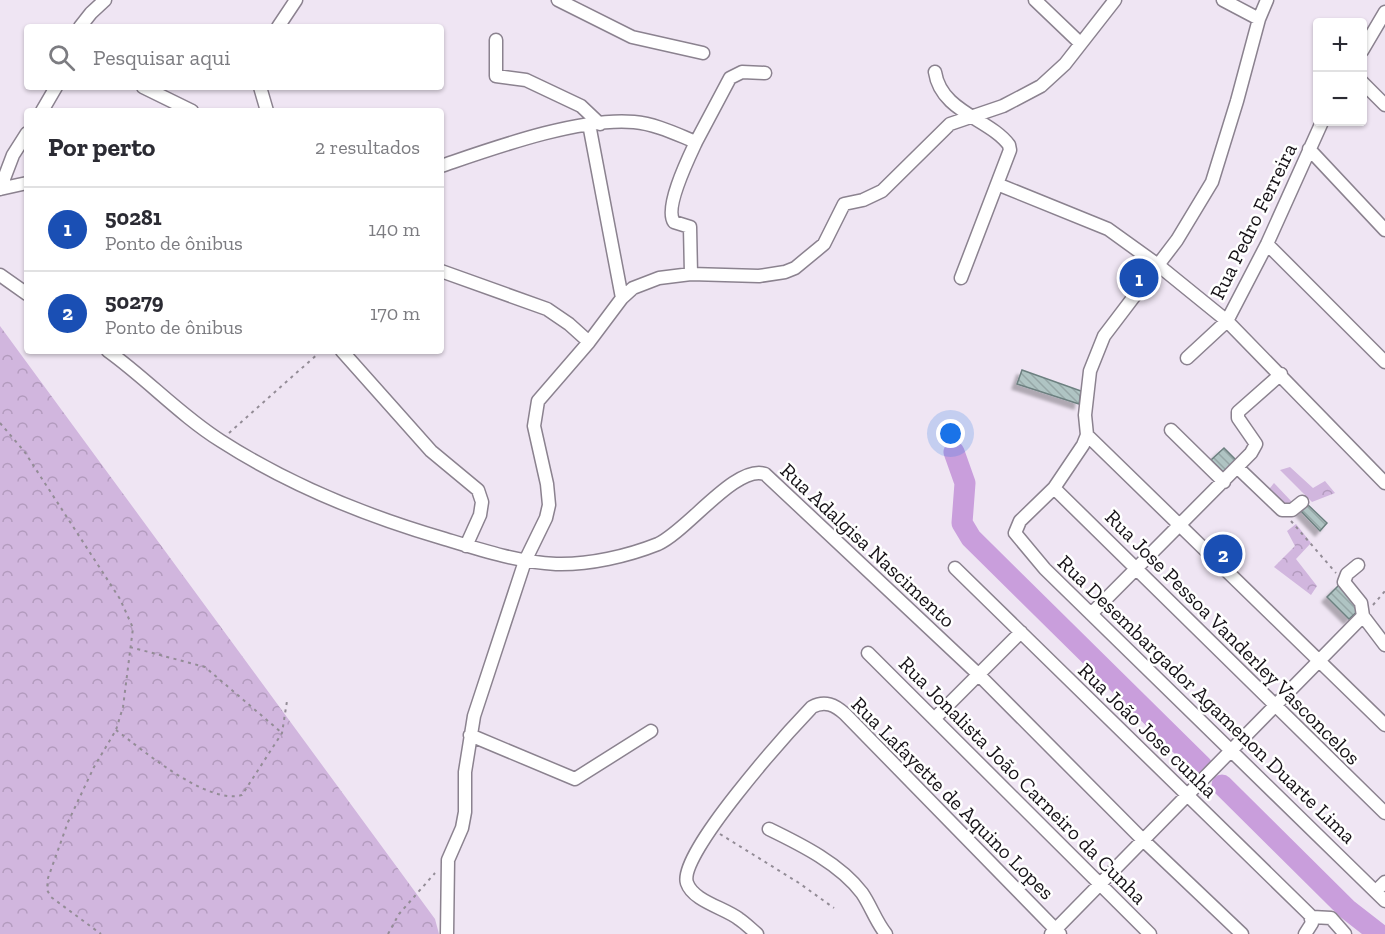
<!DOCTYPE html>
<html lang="pt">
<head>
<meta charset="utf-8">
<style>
  :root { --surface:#fff; --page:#f2f2f3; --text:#2b2b33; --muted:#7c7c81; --line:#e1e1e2; --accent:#d93025 }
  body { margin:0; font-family:"Zilla Slab",serif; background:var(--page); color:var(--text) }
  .controls { position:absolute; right:18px; top:18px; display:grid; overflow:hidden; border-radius:6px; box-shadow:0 2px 4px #0004 }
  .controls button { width:54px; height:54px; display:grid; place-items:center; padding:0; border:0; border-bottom:2px solid var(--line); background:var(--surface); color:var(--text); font:30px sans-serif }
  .you { position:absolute; left:951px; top:434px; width:21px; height:21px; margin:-15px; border:4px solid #fff; border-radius:50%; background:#1a73e8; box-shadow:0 0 0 9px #1a73e833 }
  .badge { display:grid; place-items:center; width:39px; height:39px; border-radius:50%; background:var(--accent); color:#fff; font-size:20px; font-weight:700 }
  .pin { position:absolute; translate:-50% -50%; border:3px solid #fff; box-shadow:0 2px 6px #0006 }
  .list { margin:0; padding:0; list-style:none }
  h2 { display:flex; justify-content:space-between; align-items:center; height:78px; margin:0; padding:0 24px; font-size:26px }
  h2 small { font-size:20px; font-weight:400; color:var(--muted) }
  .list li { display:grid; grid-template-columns:39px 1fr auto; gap:18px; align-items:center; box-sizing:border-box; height:84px; padding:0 24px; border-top:2px solid var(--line) }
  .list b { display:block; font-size:22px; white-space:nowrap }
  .list p { margin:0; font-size:20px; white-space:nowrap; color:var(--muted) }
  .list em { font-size:20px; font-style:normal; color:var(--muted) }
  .icon { flex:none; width:33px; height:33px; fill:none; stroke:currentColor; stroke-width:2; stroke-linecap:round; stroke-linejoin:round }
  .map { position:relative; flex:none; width:1385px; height:934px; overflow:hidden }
  .search { position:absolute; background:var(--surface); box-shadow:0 2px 4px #0004; left:24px; top:24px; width:420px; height:66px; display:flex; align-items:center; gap:15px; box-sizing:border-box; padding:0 21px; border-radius:6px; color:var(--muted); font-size:22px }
  .panel { position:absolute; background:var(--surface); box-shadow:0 2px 4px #0004; left:24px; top:108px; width:420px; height:246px; border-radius:6px }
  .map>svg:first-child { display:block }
  .forest { fill:url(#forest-crowns) }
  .park { fill:#d1b6de }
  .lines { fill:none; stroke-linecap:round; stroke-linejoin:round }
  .river { stroke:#c99edc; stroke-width:21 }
  .building { fill:url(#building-back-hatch); stroke:#6d8080; stroke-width:1.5; filter:url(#shadow) }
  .minor-casing { stroke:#8b828f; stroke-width:15 }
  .path { stroke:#938c96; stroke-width:2; stroke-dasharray:3 4.5; stroke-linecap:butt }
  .minor { stroke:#fff; stroke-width:12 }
  .labels { text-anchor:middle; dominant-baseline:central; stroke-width:5; stroke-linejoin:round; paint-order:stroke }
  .street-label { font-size:21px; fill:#161217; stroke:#fff }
</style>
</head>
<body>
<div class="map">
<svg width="1385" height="934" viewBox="0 0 1385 934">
  <defs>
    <pattern id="forest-crowns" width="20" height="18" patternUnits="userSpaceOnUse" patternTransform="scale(1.5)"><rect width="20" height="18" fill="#d1b6de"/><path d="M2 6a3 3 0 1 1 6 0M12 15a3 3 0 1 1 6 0" fill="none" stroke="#b39bbe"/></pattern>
    <pattern id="building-back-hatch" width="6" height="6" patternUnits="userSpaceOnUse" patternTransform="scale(1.5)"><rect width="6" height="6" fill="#afc4c3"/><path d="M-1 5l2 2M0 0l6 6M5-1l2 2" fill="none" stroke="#96a7a7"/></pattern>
    <filter id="shadow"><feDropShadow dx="-5" dy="5" stdDeviation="1.5" flood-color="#0004"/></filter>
  </defs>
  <rect width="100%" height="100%" fill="#efe5f3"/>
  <path class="forest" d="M0,326L435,919L439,934H0Z
    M1290,467L1313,488L1325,481L1335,493L1312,502L1280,470Z
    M1296,524L1311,543L1296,559L1317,586L1311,595L1274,567L1295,546L1287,531Z"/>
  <path class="park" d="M1274,483L1293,503L1282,509L1266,493Z"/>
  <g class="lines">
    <path class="river" d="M954,452L965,483L962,523L971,538L1202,766
      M1222,785L1347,909L1379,934"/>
  </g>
  <path class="building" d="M1022,370L1081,391L1079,404L1017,384Z
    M1224,448L1238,462L1225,474L1211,460Z
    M1306,503L1327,523L1320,531L1300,510Z
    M1339,585L1361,608L1349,619L1327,597Z"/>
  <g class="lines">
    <defs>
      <path id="minor" d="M558,0L632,37L703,53
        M1035,0L1080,43
        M1223,0L1259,19
        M1267,0L1259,19L1237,101L1212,182L1177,240L1104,336L1090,371L1085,415L1087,435L1083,445L1054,488L1020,521L1015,533L1045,569L1385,901
        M80,27L91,13L105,0
        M278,27L296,0
        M496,40V76L526,80L581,106L600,124
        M1362,51L1385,12
        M935,72C941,112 990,119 1009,145L1010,150L961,278
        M1362,82L1385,105
        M143,87L192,111
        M260,87L267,111
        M42,111L56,87
        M589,124L622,298
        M1309,149L1385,230
        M441,166C494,148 579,117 634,122C656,124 676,134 696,142L730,78L742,72L765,73
        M997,184L1108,229L1158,265L1227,321L1385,483
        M0,189L13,155L27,133
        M0,189L27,183
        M1267,244L1385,362
        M441,271L547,309L569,324L589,342
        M691,274L690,227L674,222C664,208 689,157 696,142
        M0,275L27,294
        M108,351C147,379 181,416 221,441C291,486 366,516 445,539C481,550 518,562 556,564C589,565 628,556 658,544C687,531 736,464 765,474L978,674L1143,840L1242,934
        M342,351L431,451L478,490L482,502L480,515L466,546
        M1187,358L1227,321L1267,244L1322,122
        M1171,430L1224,482
        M1087,435L1385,725
        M1238,468L1282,510H1292L1302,502
        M1054,488L1385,813
        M1358,565L1347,574L1344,582L1361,603L1363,616L1385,645
        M955,568L1310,915L1312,923L1305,934
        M1091,614L1251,453L1256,444L1238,418V412L1281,374
        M868,653L1150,934
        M936,717L1021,632
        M470,735L575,779L651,731
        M769,829C802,845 840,864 862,893C871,906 876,922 886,934
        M1376,891L1385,882
        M1312,917L1331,918L1345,934
        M447,934L448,860L462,828L465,812V772L474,716L525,561L546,518L549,505L547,484L534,426L538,401L589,342L622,298L633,288L659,278L691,274L759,276L785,272L795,268L824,244L844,204L863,200L882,191L950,124L1003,106L1041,86L1065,64L1115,0
        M757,934C751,929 745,923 739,919C725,908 693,901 687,883C677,855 789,731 812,707C825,700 835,705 845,714L1060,934
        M1051,934L1363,616"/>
    </defs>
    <use href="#minor" class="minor-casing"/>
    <path class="path" d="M0,423L24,451L120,599L133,628L123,707L116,730L94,767L68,822L48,878L47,890L51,897L101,934
      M229,433L321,351
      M1291,521L1336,573
      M1373,605L1385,591
      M130,647L205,667L282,733
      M116,730C144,751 207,805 242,795L282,733L287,701
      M720,834L799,883L834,908
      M388,934L399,914L435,873"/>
    <use href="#minor" class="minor"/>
  </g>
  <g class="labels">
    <g class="street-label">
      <text transform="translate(1253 221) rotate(-64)">Rua Pedro Ferreira</text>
      <text transform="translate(868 545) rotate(43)">Rua Adalgisa Nascimento</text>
      <text transform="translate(1233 637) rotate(45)">Rua Jose Pessoa Vanderley Vasconcelos</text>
      <text transform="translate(1207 699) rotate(44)">Rua Desembargador Agamenon Duarte Lima</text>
      <text transform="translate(1148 730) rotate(44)">Rua João Jose cunha</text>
      <text transform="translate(1023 780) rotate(45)">Rua Jonalista João Carneiro da Cunha</text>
      <text transform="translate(953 798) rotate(45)">Rua Lafayette de Aquino Lopes</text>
    </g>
  </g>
</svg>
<div class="controls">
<button>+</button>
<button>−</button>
</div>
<div class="you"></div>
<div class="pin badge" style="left:1139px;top:278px;background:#1a4fb4">1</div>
<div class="pin badge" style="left:1223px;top:554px;background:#1a4fb4">2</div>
<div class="search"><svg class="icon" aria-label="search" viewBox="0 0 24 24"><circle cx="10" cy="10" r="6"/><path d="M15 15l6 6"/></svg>Pesquisar aqui</div>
<section class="panel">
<h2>Por perto<small>2 resultados</small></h2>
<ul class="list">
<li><span class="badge" style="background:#1a4fb4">1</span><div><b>50281</b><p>Ponto de ônibus</p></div><em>140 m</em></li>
<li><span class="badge" style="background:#1a4fb4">2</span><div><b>50279</b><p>Ponto de ônibus</p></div><em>170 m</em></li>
</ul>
</section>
</div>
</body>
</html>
